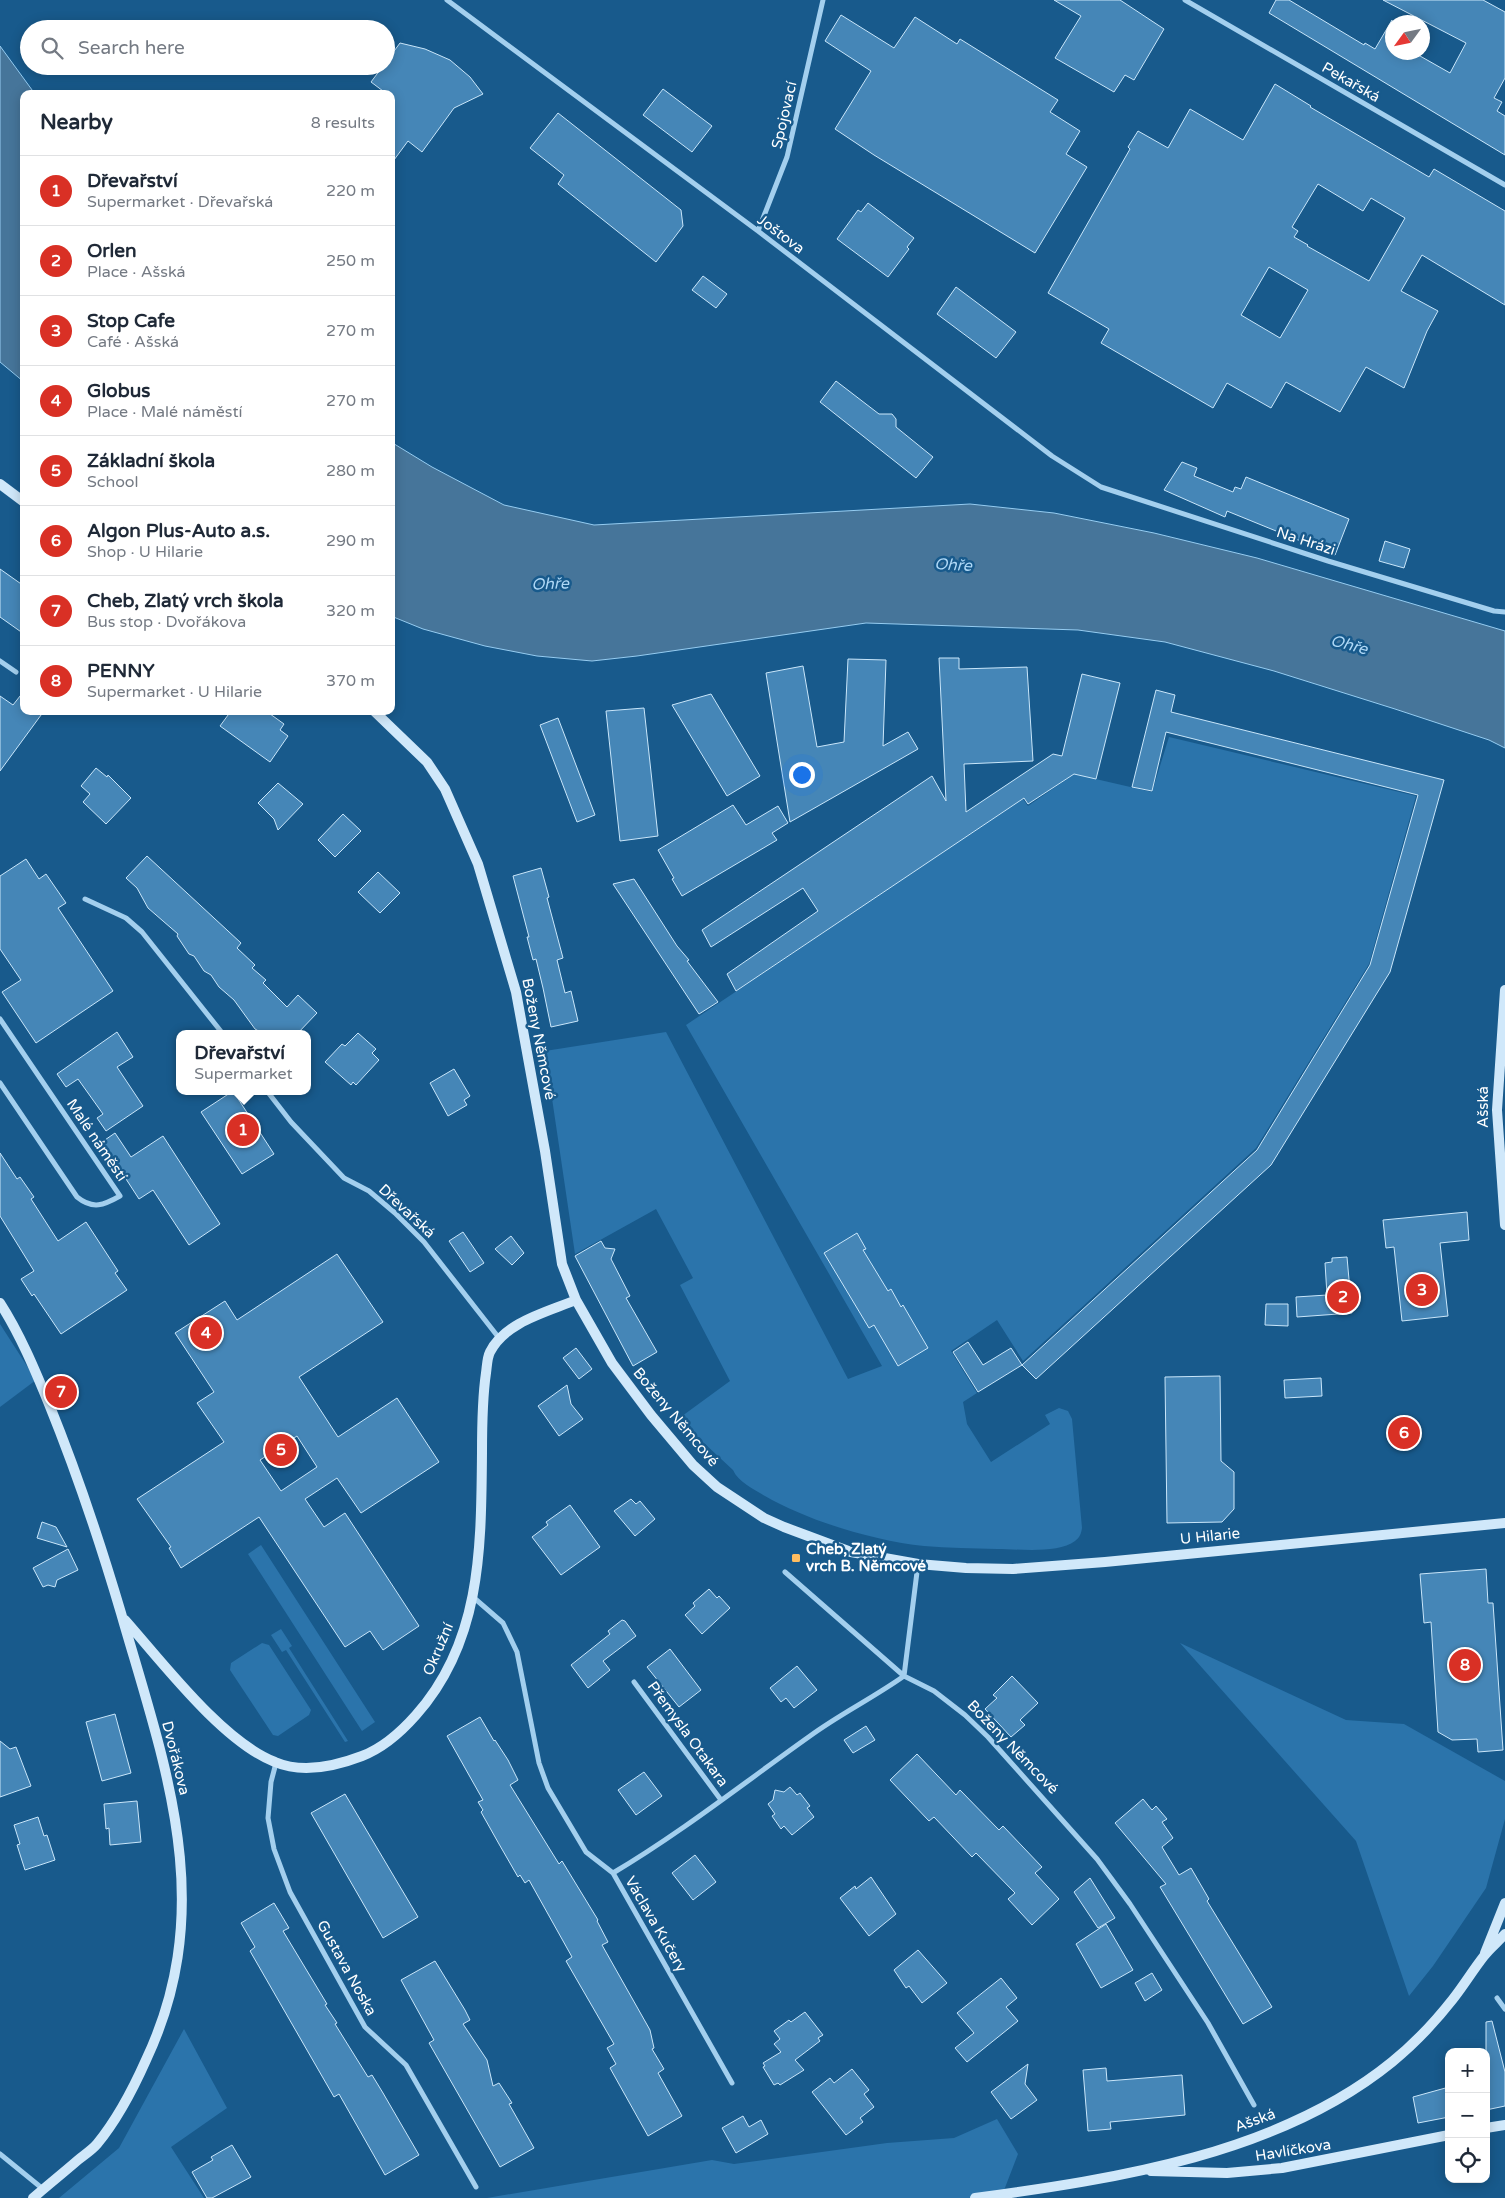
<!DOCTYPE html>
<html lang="en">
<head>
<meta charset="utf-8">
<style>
  :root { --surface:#fff; --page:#f6f6f7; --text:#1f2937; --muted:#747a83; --line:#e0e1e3; --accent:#d93025 }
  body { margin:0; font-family:"Varela Round",sans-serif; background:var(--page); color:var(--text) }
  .controls { position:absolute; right:15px; bottom:15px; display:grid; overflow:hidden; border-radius:10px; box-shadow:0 2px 12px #0003 }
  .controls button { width:45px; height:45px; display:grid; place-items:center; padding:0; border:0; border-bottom:1px solid var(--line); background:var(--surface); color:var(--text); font:25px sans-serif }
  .compass { position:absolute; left:1385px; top:15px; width:45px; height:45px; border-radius:50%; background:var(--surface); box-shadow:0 2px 12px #0003; rotate:237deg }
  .you { position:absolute; left:801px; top:774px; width:18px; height:18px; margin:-12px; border:4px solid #fff; border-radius:50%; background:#1a73e8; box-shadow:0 0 0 8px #1a73e833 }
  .badge { display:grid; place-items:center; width:32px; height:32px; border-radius:50%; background:var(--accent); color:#fff; font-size:16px; font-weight:700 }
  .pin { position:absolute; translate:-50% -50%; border:2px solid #fff; box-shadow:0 1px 5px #0006 }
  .popup { position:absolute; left:176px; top:1030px; width:135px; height:65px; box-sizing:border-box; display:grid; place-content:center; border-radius:10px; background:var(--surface); filter:drop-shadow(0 1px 4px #0005); font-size:16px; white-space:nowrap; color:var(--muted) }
  .popup b { font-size:19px; color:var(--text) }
  .popup::after { content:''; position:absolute; left:50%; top:100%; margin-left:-10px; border:10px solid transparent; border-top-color:var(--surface) }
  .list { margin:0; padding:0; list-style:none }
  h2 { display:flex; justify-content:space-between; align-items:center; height:65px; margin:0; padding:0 20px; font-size:21px }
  h2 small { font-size:16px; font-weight:400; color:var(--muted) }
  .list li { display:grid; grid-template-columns:32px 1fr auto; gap:15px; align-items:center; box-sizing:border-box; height:70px; padding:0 20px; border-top:1px solid var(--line) }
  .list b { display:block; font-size:19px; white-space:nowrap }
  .list p { margin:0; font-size:16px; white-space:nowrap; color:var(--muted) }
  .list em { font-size:16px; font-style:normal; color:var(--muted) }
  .icon { flex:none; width:28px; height:28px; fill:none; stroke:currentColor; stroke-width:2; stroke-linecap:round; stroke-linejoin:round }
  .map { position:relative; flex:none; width:1505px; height:2198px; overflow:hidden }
  .search { position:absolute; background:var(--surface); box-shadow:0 2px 12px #0003; left:20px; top:20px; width:375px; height:55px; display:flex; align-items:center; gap:12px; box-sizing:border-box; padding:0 18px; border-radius:28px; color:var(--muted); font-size:19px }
  .panel { position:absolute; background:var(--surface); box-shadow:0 2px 12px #0003; left:20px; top:90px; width:375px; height:625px; border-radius:10px }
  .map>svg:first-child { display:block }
  .green { fill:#2b74ab }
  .water { fill:#46759a; stroke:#95ccf1 }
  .building { fill:#4586b7; stroke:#c9e6fa; fill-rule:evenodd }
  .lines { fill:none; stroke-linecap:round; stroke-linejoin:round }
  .street { stroke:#a3cfee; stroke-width:5 }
  .secondary { stroke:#d0e8fa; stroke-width:10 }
  .poi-dot { fill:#ffbd60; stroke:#185a8c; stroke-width:2 }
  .labels { text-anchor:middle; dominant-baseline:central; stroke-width:5; stroke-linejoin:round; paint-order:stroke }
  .street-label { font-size:15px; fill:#fff; stroke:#185a8c }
  .poi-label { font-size:15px; font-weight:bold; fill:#fff; stroke:#185a8c; text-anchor:start }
  .water-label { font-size:16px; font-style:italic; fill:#afd8f6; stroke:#185a8c }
</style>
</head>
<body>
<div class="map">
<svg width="1505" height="2198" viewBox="0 0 1505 2198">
  <rect width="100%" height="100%" fill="#185a8c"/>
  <path class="green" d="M1169,737L1416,796L1369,964L1256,1148L1023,1361L997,1320L951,1351L977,1393L963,1402L967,1424L991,1462L1050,1424L1045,1415L1059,1408L1068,1411L1072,1419L1082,1528C1081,1534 1080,1537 1075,1541C1058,1554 1018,1549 997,1549C973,1548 948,1548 924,1546C875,1541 808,1521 765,1496C755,1490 738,1482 733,1470L678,1419L730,1381L680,1285L693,1278L656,1209L575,1254L545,1051L666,1032L848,1379L882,1366L686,1025L1023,799L1028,806L1074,774L1152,792Z
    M0,1324L36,1380L0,1407Z
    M261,1545L375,1722L362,1731L248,1554Z
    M281,1629L292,1646L289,1648L348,1741L345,1742L286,1650L282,1652L271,1635Z
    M262,1643L269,1645L311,1710L309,1715L278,1736L273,1735L230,1670L231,1663Z
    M1180,1643L1346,1720L1404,1724L1505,1781V1819L1486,1888L1433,1966L1409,1996L1356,1841Z
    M184,2029L227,2108L171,2147L204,2198H59L119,2148Z
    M997,2119L1018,2154L1001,2198H487L712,2160L734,2164L887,2143L954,2138Z"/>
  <path class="water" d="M0,46L35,94H24V382L0,362Z
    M391,442L432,467L504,505L594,525L970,504L1054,513L1154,533L1257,558L1505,631V748L1489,740L1395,709L1274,671L1165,642L1078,630L866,623L637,656L592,661L537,656L485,646L423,629L391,616Z"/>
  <path class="building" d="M1054,0H1120L1164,29L1134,80L1125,75L1114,92L1055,58L1081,16Z
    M1276,0H1289L1364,45L1365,43L1375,49L1392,20V52H1413L1450,73L1466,43L1383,0H1483L1505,12V78L1494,98L1502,102L1497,111L1505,116V155L1269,13Z
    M841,15L894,48L915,17L957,44L960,39L1058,100L1050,112L1080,131L1066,154L1087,167L1035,253L874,155L835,129L871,71L825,41Z
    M400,43L425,49L450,60L470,77L483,94L454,108L422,152L408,141L391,164V94H387L371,82L383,66H386V62Z
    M1275,84L1311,106L1310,107L1429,177L1434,169L1505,211V305L1422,255L1401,291L1438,311L1427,331L1404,388L1366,367L1340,412L1286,382L1271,408L1227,383L1213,408L1101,343L1109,329L1048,293L1130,149L1128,147L1138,131L1168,148L1190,109L1243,140ZM1318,184L1363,211L1371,198L1405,218L1369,281L1307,246L1308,245L1294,237L1298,231L1292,227ZM1269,267L1308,290L1280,338L1241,315Z
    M663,89L712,126L692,152L643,115Z
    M558,113L681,210L683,226L656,262L558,184L564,175L530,148Z
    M868,203L914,238L907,247L909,249L888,277L837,239L858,210L861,212Z
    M703,276L727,294L716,308L692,290Z
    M956,287L1016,332L996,358L937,314Z
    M836,381L879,414H892L896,419V427L933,457L916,478L820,402Z
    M1182,462L1197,468L1194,476L1233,492L1235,487L1241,489L1246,477L1349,519L1335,555L1227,511L1225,517L1164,490Z
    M1385,541L1410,549L1404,568L1379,561Z
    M0,569L24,586V634L0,617Z
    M939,658H959V669L1027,667L1033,761L964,764L966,812L1053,754L1062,756L1082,674L1120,683L1096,779L1074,774L1028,804L1024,798L736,991L727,974L818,911L803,888L711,947L702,930L932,776L946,801Z
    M848,659L886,660L883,746L908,732L918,749L790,822L766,673L803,666L817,747L844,742Z
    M1156,690L1175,695L1171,712L1444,780L1390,972L1271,1165L1036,1379L1022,1365L1257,1150L1370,965L1418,795L1166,732L1152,791L1132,787Z
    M24,691V711H44L0,771V696L13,705Z
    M711,694L760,776L727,796L672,705Z
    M644,708L658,836L620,841L606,711Z
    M231,711H266L284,724L280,730L288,736L270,762L220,726Z
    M558,718L595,815L577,822L540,725Z
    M96,768L107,777L108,775L131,798L106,824L83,802L90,794L81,786Z
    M278,783L303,804L278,830L274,819L258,803Z
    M733,805L746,825L778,806L788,823L772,833L777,840L682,896L672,879L674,878L658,850Z
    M343,814L361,831L335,857L318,840Z
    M147,856L241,943L237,948L255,965L252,968L266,980L263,983L287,1007L298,995L317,1013L297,1034H264L255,1029L234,1000L219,987L211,975L204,971L194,956L189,954L177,936L178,934L148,908L137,888L126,878Z
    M26,859L39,879L46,874L66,903L58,908L113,991L36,1043L2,992L21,980L0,949V876Z
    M541,868L549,897L547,898L563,958L557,960L565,993L571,991L578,1021L551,1027L543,988L536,959L533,960L527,937H529L513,876Z
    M378,872L400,893L380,913L358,892Z
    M634,879L677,946L689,960L687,961L718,1002L699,1014L613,884Z
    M117,1032L133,1057L117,1067L143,1106L106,1131L97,1118L103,1114L78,1079L66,1087L57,1074Z
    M358,1033L376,1049L372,1053L379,1060L356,1085L353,1082L351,1085L325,1062L342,1044L345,1046Z
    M454,1069L470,1096L464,1100L467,1105L448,1116L430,1083Z
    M233,1091L274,1154L242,1174L201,1112Z
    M115,1133L131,1157L163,1136L220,1224L189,1245L153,1190L139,1199L102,1142Z
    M0,1153L17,1179L20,1177L34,1197L31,1199L58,1241L86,1222L118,1271L115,1273L127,1290L61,1334L34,1294L32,1296L21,1279L34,1271L0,1216Z
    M1467,1212L1469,1240L1440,1243L1448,1316L1402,1321L1394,1247L1386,1248L1383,1220Z
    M463,1232L484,1263L470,1272L449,1241Z
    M857,1233L866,1249L863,1250L888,1291L891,1289L901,1307L903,1305L928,1348L898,1366L874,1325L869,1328L824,1253Z
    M511,1236L524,1253L512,1265L495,1249Z
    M601,1241L605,1248L615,1249L611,1259L630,1296L626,1298L657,1352L633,1366L575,1256Z
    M337,1254L383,1322L299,1377L338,1437L397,1398L439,1462L361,1513L337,1478L305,1499L324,1527L345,1513L419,1626L383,1650L370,1631L345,1647L259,1517L181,1568L169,1548L171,1547L137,1499L224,1442L197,1403L214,1392L175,1333L225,1301L237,1320ZM297,1436L317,1467L281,1491L260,1460Z
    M1347,1257L1352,1313L1297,1317L1296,1297L1327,1295L1325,1263L1332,1262V1258Z
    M1266,1304H1288V1326L1265,1325Z
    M968,1342L983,1365L1011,1348L1022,1365L978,1392L953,1352Z
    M576,1348L592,1369L579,1379L563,1358Z
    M1220,1376L1221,1461L1234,1472V1509L1222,1522L1167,1523L1165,1377Z
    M1321,1378L1322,1396L1285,1398L1284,1380Z
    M567,1385L571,1404L583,1419L559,1436L538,1406Z
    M631,1499L636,1504L640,1501L655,1519L635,1536L614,1511Z
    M570,1505L600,1547L561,1575L532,1537L548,1525L546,1522Z
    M42,1522L56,1527L67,1547L37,1538Z
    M68,1549L78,1570L57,1580L55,1587L48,1585L43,1587L33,1568Z
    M1486,1569L1488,1603H1493L1503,1750L1478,1752L1477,1739L1452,1740L1438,1732L1431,1622L1424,1623L1420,1574Z
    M709,1589L717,1598L719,1596L730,1608L702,1634L685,1615L695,1606L693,1603Z
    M622,1620L625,1621L636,1636L603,1661L610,1670L588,1688L571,1665L610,1634L608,1631Z
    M670,1649L701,1690L679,1707L647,1667Z
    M797,1666L817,1690L794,1708L786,1698L781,1702L770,1688Z
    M1012,1676L1038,1703L1020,1720L1025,1725L1011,1737L985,1709L997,1698L993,1695Z
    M115,1714L131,1773L102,1781L86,1722Z
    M480,1717L494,1741L495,1740L508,1760L518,1780L510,1785L559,1864L562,1861L598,1920L597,1921L608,1942L602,1945L650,2030L654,2048L652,2049L664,2069L658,2073L682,2116L648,2136L610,2068L616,2064L607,2048L614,2044L566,1961L572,1957L529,1880L525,1883L520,1875L518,1877L499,1844L481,1812L483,1810L478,1802L483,1800L447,1736Z
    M866,1726L875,1740L853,1753L844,1740Z
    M0,1741L10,1749L16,1747L31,1786L0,1797Z
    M917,1754L956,1795L960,1790L999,1830L1003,1826L1042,1867L1035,1873L1059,1899L1032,1925L1008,1899L1015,1893L976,1853L972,1857L934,1817L929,1821L890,1780Z
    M644,1772L662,1796L636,1815L618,1790Z
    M790,1787L797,1795L800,1793L810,1806L807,1808L814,1817L792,1835L784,1826L781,1829L772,1816L775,1814L768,1804L773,1800L775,1790L784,1792Z
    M345,1794L418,1917L383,1938L311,1813Z
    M1143,1799L1152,1810L1156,1806L1167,1819L1162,1822L1173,1838L1162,1847L1179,1875L1191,1868L1209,1899L1207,1901L1272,2007L1243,2024L1160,1887L1166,1884L1115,1823Z
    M137,1801L141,1842L110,1845L109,1828L106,1829L104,1804Z
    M38,1817L44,1836L47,1835L55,1860L25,1870L17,1845L20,1844L14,1825Z
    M695,1855L716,1882L693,1900L672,1873Z
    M871,1877L896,1914L869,1936L840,1898L855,1886L856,1889Z
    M1090,1878L1115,1918L1098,1928L1074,1892Z
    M274,1903L289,1928L283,1931L327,2004L325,2005L337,2023L335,2024L368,2077L372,2075L383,2093L419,2155L385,2175L339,2094L334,2097L250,1951L255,1947L241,1923Z
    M1106,1924L1133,1970L1101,1988L1076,1944Z
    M918,1950L947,1983L922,2003L909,1986L906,1988L894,1970Z
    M435,1961L465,2010L470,2020L463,2024L487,2060L493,2086L499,2083L512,2103L509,2104L534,2148L500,2167L429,2043L434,2040L401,1980Z
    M1152,1973L1162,1990L1145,2001L1135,1983Z
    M1001,1978L1017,1998L1006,2007L1018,2021L967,2062L955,2048L974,2033L957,2013Z
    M805,2012L823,2035L818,2038L820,2041L795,2060L804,2070L780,2085L778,2083L774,2085L763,2067L765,2066L763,2063L781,2052L774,2044L780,2039L774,2031L789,2020L791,2022Z
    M1492,2021L1505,2072V2106L1486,2110V2022Z
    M1028,2064L1025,2084L1037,2100L1011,2119L991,2092Z
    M1106,2068L1107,2081L1182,2075L1185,2115L1110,2122L1111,2129L1088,2131L1083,2070Z
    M852,2069L869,2090L864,2094L874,2107L860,2118L863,2122L846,2135L812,2092L830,2078L834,2083Z
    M1449,2087V2117L1418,2123L1413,2097Z
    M743,2116L749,2127L761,2120L768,2134L736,2153L722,2128Z
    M232,2145L251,2177L212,2198H207L192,2172L213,2160L211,2157Z"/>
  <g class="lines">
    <path class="street" d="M447,0L758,231L1052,456L1101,487L1328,561L1494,611L1505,612
      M1185,0L1505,185
      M758,231L787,157L823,0
      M0,661L16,672
      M85,899L126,918L142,932L223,1034
      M0,1019L120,1196C104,1205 93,1210 77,1197L0,1083
      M267,1091L291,1122L344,1178L369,1191L395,1213L424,1242L499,1338
      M918,1564L904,1676L934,1691L965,1715L988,1737L1097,1859L1130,1904L1208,2023L1254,2105
      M473,1597L503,1623L517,1652L539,1763L548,1788L586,1852L613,1873L732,2083
      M634,1682L721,1800
      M276,1763L271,1782L268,1818L274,1849L290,1892L365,2027L406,2065L476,2187
      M613,1873C682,1832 745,1782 810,1736C840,1714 873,1698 904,1676L785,1572
      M1497,1998L1505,2009
      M0,2154L43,2189"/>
    <path class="secondary" d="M0,484L24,502
      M374,711L427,762L445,789L478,864L516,992L545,1151L562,1264L576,1300L612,1363L651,1415L693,1465L717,1487L764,1518L784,1527L851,1552L918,1564L966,1568L1013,1569L1105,1562L1505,1523
      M1505,990L1497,1110L1505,1225
      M0,1303C20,1334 35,1370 49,1404C77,1473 100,1542 121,1613C165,1766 219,1905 146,2060C134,2087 116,2121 97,2144C92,2150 84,2155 78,2160C63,2173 48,2185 33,2198
      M125,1620C163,1663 223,1742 275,1762C303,1774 336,1766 362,1756C383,1748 401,1732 416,1715C482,1641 481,1547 482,1453C482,1426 482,1400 486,1373C487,1366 487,1358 490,1352C505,1322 547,1312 576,1300
      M1485,1953L1505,1903
      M1486,2128L1505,2125
      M1151,2171L1227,2173L1282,2168L1449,2135
      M975,2198C1116,2179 1279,2154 1392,2062C1414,2044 1435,2022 1453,1999C1464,1985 1473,1970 1484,1956C1490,1948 1498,1942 1505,1934"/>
  </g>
  <rect class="poi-dot" x="791" y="1553" width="10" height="10" rx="2.5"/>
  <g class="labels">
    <g class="street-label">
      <text transform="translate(1351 82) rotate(30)">Pekařská</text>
      <text transform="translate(784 115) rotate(-77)">Spojovací</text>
      <text transform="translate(781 234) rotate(37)">Joštova</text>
      <text transform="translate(1306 541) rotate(18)">Na Hrázi</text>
      <text transform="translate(539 1039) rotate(79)">Boženy Němcové</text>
      <text transform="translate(1483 1107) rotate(-90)">Ašská</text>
      <text transform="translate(97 1140) rotate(56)">Malé náměstí</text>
      <text transform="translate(407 1211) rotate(43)">Dřevařská</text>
      <text transform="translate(676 1417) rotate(50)">Boženy Němcové</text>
      <text transform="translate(1210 1536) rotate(-6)">U Hilarie</text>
      <text transform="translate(438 1649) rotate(-67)">Okružní</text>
      <text transform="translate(688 1734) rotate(54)">Přemysla Otakara</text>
      <text transform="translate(1013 1747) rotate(46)">Boženy Němcové</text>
      <text transform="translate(176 1758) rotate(76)">Dvořákova</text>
      <text transform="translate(656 1924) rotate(60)">Václava Kučery</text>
      <text transform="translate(347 1968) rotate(61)">Gustava Noska</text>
      <text transform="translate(1255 2120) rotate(-20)">Ašská</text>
      <text transform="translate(1293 2150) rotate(-9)">Havlíčkova</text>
    </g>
    <g class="poi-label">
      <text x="806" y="1549">Cheb, Zlatý<tspan x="806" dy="17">vrch B. Němcové</tspan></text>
    </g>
    <g class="water-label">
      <text transform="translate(953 565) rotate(3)">Ohře</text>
      <text transform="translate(550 584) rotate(-2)">Ohře</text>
      <text transform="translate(1349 645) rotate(15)">Ohře</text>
    </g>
  </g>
</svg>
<div class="controls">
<button>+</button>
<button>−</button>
<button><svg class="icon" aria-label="locate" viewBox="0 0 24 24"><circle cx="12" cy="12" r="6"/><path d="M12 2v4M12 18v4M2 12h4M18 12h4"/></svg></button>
</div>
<svg class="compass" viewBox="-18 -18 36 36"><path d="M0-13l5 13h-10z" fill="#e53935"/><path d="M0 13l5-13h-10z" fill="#747a83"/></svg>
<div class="you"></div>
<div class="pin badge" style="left:243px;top:1130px">1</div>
<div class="popup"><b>Dřevařství</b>Supermarket</div>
<div class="pin badge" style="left:1343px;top:1297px">2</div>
<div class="pin badge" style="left:1422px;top:1290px">3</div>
<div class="pin badge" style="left:206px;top:1333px">4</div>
<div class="pin badge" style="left:281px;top:1450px">5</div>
<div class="pin badge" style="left:1404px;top:1433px">6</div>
<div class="pin badge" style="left:61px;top:1392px">7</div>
<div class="pin badge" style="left:1465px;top:1665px">8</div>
<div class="search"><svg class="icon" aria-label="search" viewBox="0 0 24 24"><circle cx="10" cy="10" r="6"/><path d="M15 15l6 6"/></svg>Search here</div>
<section class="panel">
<h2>Nearby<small>8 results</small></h2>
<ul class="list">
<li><span class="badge">1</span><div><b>Dřevařství</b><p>Supermarket · Dřevařská</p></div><em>220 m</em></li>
<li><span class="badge">2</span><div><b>Orlen</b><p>Place · Ašská</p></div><em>250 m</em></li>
<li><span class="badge">3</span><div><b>Stop Cafe</b><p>Café · Ašská</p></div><em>270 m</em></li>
<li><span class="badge">4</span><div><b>Globus</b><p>Place · Malé náměstí</p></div><em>270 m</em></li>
<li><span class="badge">5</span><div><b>Základní škola</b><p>School</p></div><em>280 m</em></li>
<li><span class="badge">6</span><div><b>Algon Plus-Auto a.s.</b><p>Shop · U Hilarie</p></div><em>290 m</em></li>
<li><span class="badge">7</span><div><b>Cheb, Zlatý vrch škola</b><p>Bus stop · Dvořákova</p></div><em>320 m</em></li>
<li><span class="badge">8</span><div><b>PENNY</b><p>Supermarket · U Hilarie</p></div><em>370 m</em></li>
</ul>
</section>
</div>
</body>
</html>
